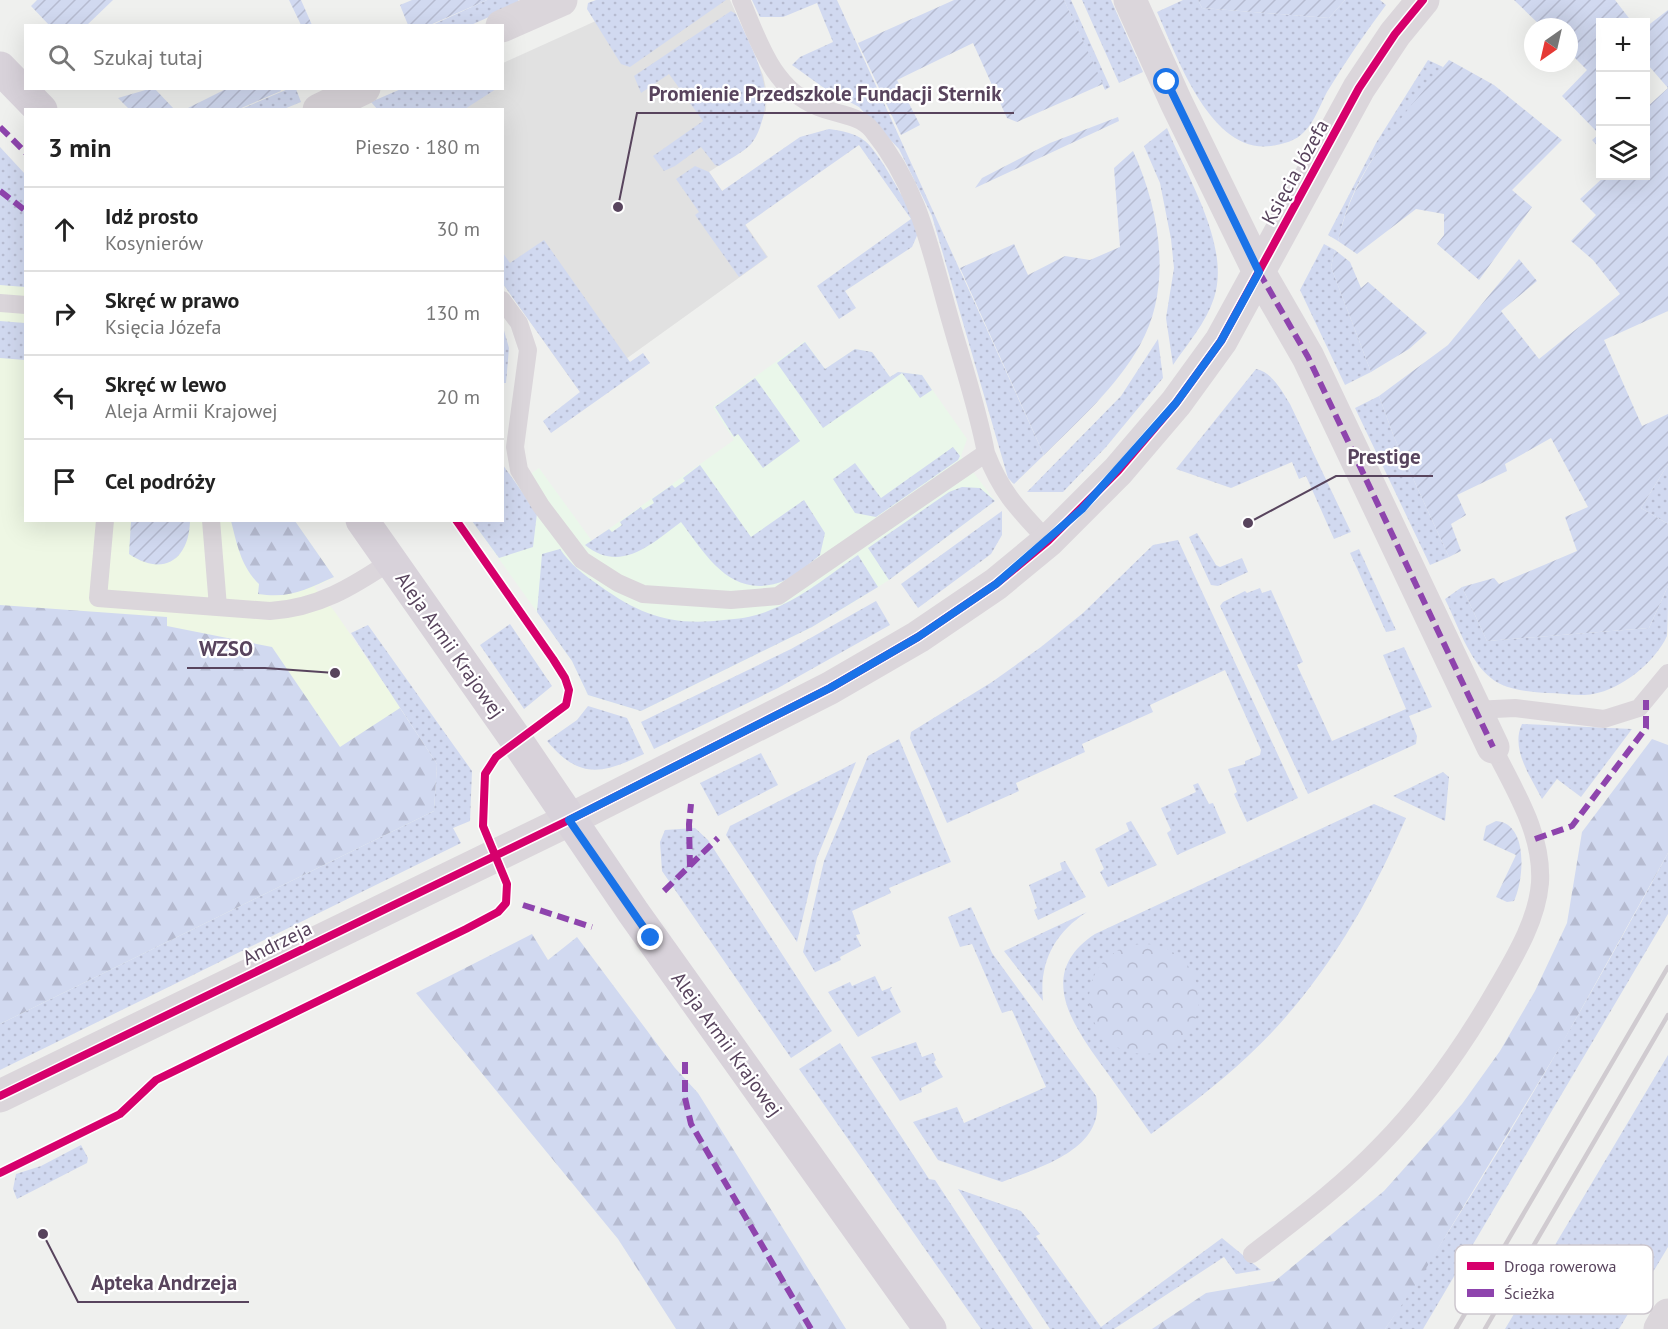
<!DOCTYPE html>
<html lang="pl">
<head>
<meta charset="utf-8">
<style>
  :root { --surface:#fff; --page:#f2f2f2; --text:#222; --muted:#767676; --line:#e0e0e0 }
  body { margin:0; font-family:"PT Sans",sans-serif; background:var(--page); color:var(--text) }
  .controls { position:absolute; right:18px; top:18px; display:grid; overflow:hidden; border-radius:0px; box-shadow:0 6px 24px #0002 }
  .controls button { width:54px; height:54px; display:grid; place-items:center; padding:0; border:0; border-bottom:2px solid var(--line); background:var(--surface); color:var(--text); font:30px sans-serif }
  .compass { position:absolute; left:1524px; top:18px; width:54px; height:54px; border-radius:50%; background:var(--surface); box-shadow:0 6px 24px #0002; rotate:214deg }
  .stop { position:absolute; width:18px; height:18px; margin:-14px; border:4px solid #1a73e8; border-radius:50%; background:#fff }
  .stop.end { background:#1a73e8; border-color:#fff; box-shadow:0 2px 6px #0008 }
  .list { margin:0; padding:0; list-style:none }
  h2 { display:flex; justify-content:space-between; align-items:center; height:78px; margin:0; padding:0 24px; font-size:26px }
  h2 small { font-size:20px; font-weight:400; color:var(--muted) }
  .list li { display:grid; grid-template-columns:39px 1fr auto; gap:18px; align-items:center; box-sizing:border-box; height:84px; padding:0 24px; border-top:2px solid var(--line) }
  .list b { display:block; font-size:22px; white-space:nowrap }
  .list p { margin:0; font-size:20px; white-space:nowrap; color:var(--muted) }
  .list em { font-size:20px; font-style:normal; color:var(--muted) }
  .icon { flex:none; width:33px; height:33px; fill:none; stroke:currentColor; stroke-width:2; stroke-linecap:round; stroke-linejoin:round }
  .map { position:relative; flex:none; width:1668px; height:1329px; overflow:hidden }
  .search { position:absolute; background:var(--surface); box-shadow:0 6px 24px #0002; left:24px; top:24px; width:480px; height:66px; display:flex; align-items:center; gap:15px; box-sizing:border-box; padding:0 21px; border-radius:0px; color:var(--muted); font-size:22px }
  .panel { position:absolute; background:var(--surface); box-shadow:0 6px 24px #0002; left:24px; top:108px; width:480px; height:414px; border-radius:0px }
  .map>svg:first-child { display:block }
  .commercial { fill:#eaf7ea }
  .education { fill:#e1e1e1 }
  .medical { fill:#eef7e4 }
  .grass { fill:url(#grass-dots) }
  .forest { fill:url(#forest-firs) }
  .park { fill:url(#park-crowns) }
  .garden { fill:url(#garden-furrows) }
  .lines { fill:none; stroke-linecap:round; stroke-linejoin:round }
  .lane { stroke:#dbd6db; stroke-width:18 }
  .street { stroke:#dbd6db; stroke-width:33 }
  .secondary { stroke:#d8d2da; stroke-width:33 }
  .rail { stroke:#d0cbd0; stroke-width:4.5 }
  .quiet { stroke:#8e44ad; stroke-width:6; stroke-dasharray:12 6; stroke-linecap:butt }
  .cycleway-casing { stroke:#fff; stroke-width:11 }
  .cycleway { stroke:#d6006c; stroke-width:8 }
  .route { stroke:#1a73e8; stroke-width:8 }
  .labels { text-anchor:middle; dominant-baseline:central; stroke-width:4.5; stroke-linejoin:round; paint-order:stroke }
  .street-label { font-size:20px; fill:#58445d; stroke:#fff }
  .key { fill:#fff; stroke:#cdc7ce; stroke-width:1.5 }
  .key-label { font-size:16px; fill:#58445d }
  .leader { fill:none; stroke:#58445d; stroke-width:2 }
  .callout-dot { fill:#58445d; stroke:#fff; stroke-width:2 }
  .callout-label { font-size:21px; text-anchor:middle; font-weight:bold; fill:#58445d; stroke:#fff; stroke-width:4.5; stroke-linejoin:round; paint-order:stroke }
</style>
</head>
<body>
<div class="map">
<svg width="1668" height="1329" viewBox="0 0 1668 1329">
  <defs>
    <pattern id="grass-dots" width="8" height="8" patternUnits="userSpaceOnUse" patternTransform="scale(1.5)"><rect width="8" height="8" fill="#d1d9f0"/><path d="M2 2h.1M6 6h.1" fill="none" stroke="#b6bbd0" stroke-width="1.8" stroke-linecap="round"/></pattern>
    <pattern id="forest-firs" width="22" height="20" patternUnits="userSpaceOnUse" patternTransform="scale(1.5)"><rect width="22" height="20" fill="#d1d9f0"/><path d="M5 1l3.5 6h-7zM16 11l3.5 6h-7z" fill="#b6bbd0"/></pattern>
    <pattern id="park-crowns" width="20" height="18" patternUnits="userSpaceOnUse" patternTransform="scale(1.5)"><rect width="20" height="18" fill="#d1d9f0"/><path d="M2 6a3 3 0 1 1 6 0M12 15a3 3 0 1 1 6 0" fill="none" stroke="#b6bbd0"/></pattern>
    <pattern id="garden-furrows" width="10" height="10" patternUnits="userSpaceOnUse" patternTransform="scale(1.5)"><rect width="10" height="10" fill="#d1d9f0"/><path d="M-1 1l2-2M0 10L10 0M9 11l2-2" fill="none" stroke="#b6bbd0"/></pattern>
  </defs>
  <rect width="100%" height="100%" fill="#eff0ee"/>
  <path class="commercial" d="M805,341L825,369L855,349L872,352L890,377L898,372L922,375L967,439L961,456L995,501L889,580L849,605L812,627L641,711L588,695L572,661L472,521L502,520L503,493L539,468L592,541L734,440L713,407Z"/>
  <path class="education" d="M642,0H730L763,75L767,93L766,110L751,144L709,172L768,257L580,392L503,284L502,110H399L446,89L502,88L503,63Z"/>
  <path class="medical" d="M0,274L25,276L26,520L295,521L334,577L314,587L335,612L399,705L434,811L0,1024Z"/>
  <path class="grass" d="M487,0H518L520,3L471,25L430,26Z
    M596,0H726L630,67L621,64L587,9L588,3Z
    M752,0H837L1044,455L1014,484L1008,478L932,216L899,149L859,107L824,88L792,65L800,57L833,42L817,3L783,17H760Z
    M1064,0H1071L1110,87L1105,90Z
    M1082,0H1111L1143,72L1119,83Z
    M1183,0H1198L1202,8L1329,18L1345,0H1380L1386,5C1365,33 1345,62 1327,92C1320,105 1315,121 1304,132C1296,141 1283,144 1271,146C1210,154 1177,56 1157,12Z
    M731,11L736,14C752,50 775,85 761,124C759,131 755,140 750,145C742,153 729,159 719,166L715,165L701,147L675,166L664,171L653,156L703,121L669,74L641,93L634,76Z
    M1428,60L1443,67C1399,127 1355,163 1338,241L1328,235L1376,143Z
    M288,89H296L301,102L284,109L239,110Z
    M401,89H496L465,109H377L371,102Z
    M1167,128C1187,177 1231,246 1214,298C1206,323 1187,344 1173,365L1166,318L1174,268L1171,239L1160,183L1144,146Z
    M829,129C842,131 855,133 865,141C880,153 912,212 919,231L912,247L845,291L856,308L839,319L817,286L911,219L859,145L745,225L767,257L739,277L695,215L699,212L676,179L695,166L709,172L722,191L800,137Z
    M0,147L25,174V287L0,285Z
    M544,240L630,362L643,353L650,363L551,433L543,421L580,392L503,284V253L510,263Z
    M1324,244L1335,250L1331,267L1371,372L1345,385L1300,290Z
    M0,321L25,323V360L0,358Z
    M503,327L509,348L506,383H503Z
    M1158,339L1163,378L1106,447L1063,492H1027L1121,396Z
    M805,342L825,369L855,349L872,352L890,377L898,372L922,375L932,390L920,398L902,373L823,428L777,363Z
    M1256,369C1272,372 1282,391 1290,404L1351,532L1334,539L1306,476L1299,479L1292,462L1231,488L1176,469Z
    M755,378L800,441L763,468L738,434L734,437L715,407Z
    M1379,396L1394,437L1449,557L1430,565L1355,408Z
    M953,447L960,456L958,460L876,517L855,513L833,479L855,463L881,498Z
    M1668,464V524L1641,508Z
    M503,465L537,513L533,547L499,558L472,521L502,520Z
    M700,465L751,537L804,500L825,533L820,555C810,563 798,574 786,580C733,602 708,558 681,522C651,544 621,574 585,545L609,529L612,532L622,525L620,522L641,507L643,510L654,503L652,499L672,485L675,488L685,481L683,478Z
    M962,487L980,488L995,501L889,580L868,548L949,492Z
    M1002,511V535L991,554L918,608L901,584Z
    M1197,533L1216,565L1220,567L1242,558L1248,572L1218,586L1211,585L1189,537Z
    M1178,540L1298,798L1247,822L1234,794L1237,792L1228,769L1245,764V761L1260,755L1261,750L1225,670L1150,705L1153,712L1082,744L1085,752L1016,783L1019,791L947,823L910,738L911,732L992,682L1041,647L1083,613L1153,545Z
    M560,549C570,564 584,575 600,586C642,616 672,626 724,620C739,619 754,617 768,611C801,599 829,575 858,555L878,587L812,627L641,711L588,695L572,661L537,612L542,554Z
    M1359,549L1396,630L1386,632L1350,553Z
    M1668,586C1668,599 1668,624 1667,636C1655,662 1622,689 1593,694C1580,697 1562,693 1548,693C1530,692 1505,690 1491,678C1469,661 1457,623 1445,599L1462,587L1487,641L1649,628Z
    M1260,588L1262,593L1271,590L1303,662L1297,665L1332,741L1406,709L1383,655L1404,647L1432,707L1409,716L1417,736L1416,744L1308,794L1220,606L1223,602L1245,591L1247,593Z
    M876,601L890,625L778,688L654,749L641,722L791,649Z
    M510,624L552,686L524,709L480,645Z
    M368,625L472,771L470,821L453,828L461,843L0,1070V1024L434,811L437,764L351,633Z
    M588,706L627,718L644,754C602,774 580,780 547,741L577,720Z
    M1522,724L1632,729L1581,797L1557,779L1542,799C1531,777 1510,749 1522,724Z
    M899,739L951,862L889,888L891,893L852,911L860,934L856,935L861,946L840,957L841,960L815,972L803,952L824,861L868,756Z
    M761,753L778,785L718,816L700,783Z
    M856,762L817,858L797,942L726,835L730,826Z
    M1443,772L1449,777L1445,821L1393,796Z
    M1198,783L1209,804L1213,803L1226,833L1177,855L1167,833L1171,830L1161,808L1196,792L1193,785Z
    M1374,804L1406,818C1368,906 1319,990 1248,1056C1217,1085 1185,1109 1151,1134C1136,1113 1121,1092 1106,1071C1074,1027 1034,974 1095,934Z
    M1131,821L1157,865L1108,887L1100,872L1104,869L1095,849L1129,831L1126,823Z
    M695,828L708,840L832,1031L791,1058L662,871L660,842L665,830Z
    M1668,853V914L1423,1329H1385C1488,1176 1580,1015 1668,853Z
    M1065,861L1086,897L1038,920L1034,910L1037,908L1029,885L1062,870L1060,863Z
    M971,907L992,953L1096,1096C1107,1149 1040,1167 1002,1182L938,1160L913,1122L957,1107L964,1123L1046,1087L1012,1010L1002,1013L972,944L960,947L948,917Z
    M1087,912C1054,933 1039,963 1043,1001L1004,951Z
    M875,976L882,991L892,987L890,990L901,1012L858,1037L828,992L850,982L852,986Z
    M916,1042L922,1057L933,1053L936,1060L934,1062L943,1077L921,1088L922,1092L900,1101L871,1057Z
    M840,1043L929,1179L935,1180L1033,1329H981L799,1069Z
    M1668,1055V1247L1619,1329H1505Z
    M81,1145L88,1158L87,1163L17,1199L13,1189L16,1174L41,1166Z
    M958,1189L1021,1211L1040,1234L1036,1236L1101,1327L1222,1238L1261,1270L1236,1274L1224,1257L1114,1329H1050Z"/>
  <path class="forest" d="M231,521H295L334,577C307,589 291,599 258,594L259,584C241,567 237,544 231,521Z
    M0,605L167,617V626L272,647L340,747L400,708L437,764L434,811L0,1024Z
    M1652,739L1668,745V853L1563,1042L1419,1280L1385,1329H1152L1206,1293L1275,1281L1384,1191L1462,1104L1500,1051L1535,991L1567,923L1582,832Z
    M532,934L548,960L577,937L675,1068L698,1093L846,1329H676L618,1239L416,993Z"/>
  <path class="park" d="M1089 999a55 55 0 1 1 110 0a55 55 0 1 1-110 0Z"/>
  <path class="garden" d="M37,0H113L86,26L49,25L31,6Z
    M289,0H301L312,25H301Z
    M412,0H487L430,25H408L400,5Z
    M954,0H1064L1103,84L1017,122L1007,118L973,43L897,80L920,125L901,135L858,43Z
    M1198,0H1345L1329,18L1202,8Z
    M1514,0H1615L1632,22H1600V149L1592,140L1599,134L1562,96L1587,70L1569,52V27H1542Z
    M1668,10V311L1604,340L1642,426L1668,414V464L1641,508L1668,524V586L1649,628L1487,641L1462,587L1494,578L1499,584L1577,551L1565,517L1588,507L1551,438L1505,464L1507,471L1457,495L1466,515L1451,524L1461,551L1449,557L1394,437L1379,396L1448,345L1519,259L1537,281L1501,311L1539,359L1620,294L1593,260L1571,241L1596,215L1580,199L1605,176H1646V108L1668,88L1648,65L1646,66V27Z
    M1449,60L1494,85L1562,140L1512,190L1532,207L1479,280L1437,244L1444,235V214L1416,209L1357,254L1338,241C1354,169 1403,115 1449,60Z
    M228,88L280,89L281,91L239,109H186Z
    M149,89H155L174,109H129L118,98Z
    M1118,117L1119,121L975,188L982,178L1050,143Z
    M1133,151C1160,210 1173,287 1140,345C1116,388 1078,421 1044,455L960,268L1014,244L1028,275L1065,256L1090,260L1120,247L1114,168Z
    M1335,250L1350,262L1361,288L1368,282L1427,333L1409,349L1371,372L1331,267Z
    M131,521H190C189,560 163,577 129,554Z
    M1496,821C1529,823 1524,880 1514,901L1507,902L1496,897L1516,855L1483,840L1486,826Z"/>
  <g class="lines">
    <path class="lane" d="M741,0C759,42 772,88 818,107C835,114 860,115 872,130C921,190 931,254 952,326C964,368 978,410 986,453C1002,494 1019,510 1048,541
      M502,300L519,323L528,350L515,447L519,470L541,506L582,560L618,583L643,594L731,600L778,596L986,453
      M0,303L26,305
      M105,520L98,598L270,611C318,608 352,587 391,561
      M211,520L218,607
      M1474,710L1515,708L1604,719L1639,708L1668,673
      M1252,1254C1296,1220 1342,1186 1381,1145C1428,1097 1466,1042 1499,984C1517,953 1537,919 1540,883C1543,833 1514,790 1493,747"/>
    <path class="street" d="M1130,0L1176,102L1259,272L1308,357L1493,747
      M502,26L561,0
      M319,110L364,88
      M0,1096L569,820L830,688L918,637L996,584L1048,541L1118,471L1176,403L1221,341L1359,88L1395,34L1423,0
      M1660,1329L1668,1315"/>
    <path class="secondary" d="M0,68L41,110
      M362,520L517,741L633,912L930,1329"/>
    <path class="rail" d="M1456,1329L1668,967
      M1485,1329L1668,1015"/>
    <path class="quiet" d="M0,127L26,153
      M0,191L26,211
      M1259,272L1308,357L1493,747
      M1535,839L1572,826L1646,728V700
      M690,867L689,824L691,804
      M664,891L718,838
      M523,905L592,927
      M685,1062V1098L691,1124L811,1329"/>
    <defs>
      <path id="cycleway" d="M0,1096L569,820L830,688L918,637L996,584L1048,541L1118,471L1176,403L1221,341L1359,88L1395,34L1423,0
        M0,1173L120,1114L156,1080L466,929L498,912L506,903L507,884L483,826L485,774L496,757L566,705L569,690L565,678L553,659L456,520"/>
    </defs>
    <use href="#cycleway" class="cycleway-casing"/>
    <use href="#cycleway" class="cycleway"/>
  </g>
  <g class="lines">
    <path class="route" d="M651,938L569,820L830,688L918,637L996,584L1082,509L1176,403L1221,341L1259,272L1167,82"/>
  </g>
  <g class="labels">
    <g class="street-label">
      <text transform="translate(1295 172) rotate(-61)">Księcia Józefa</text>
      <text transform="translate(450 645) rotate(55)">Aleja Armii Krajowej</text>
      <text transform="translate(277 943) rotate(-26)">Andrzeja</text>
      <text transform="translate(727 1044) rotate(54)">Aleja Armii Krajowej</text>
    </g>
  </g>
  <rect x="1455" y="1245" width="198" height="69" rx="9" class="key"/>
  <rect x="1467" y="1262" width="27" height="8" fill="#d6006c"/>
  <rect x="1467" y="1289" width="27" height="8" fill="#8e44ad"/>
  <g class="key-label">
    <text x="1504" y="1272">Droga rowerowa</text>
    <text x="1504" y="1299">Ścieżka</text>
  </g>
  <path class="leader" d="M618 207L637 113H1014M1248 523L1336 476H1433M335 673L265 668H187M43 1234L78 1302H249"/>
  <g class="callout-dot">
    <circle cx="618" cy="207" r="6"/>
    <circle cx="1248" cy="523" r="6"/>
    <circle cx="335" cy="673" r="6"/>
    <circle cx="43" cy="1234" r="6"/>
  </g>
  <g class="callout-label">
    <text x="825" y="101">Promienie Przedszkole Fundacji Sternik</text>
    <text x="1384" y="464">Prestige</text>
    <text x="226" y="656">WZSO</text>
    <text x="164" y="1290">Apteka Andrzeja</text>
  </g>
</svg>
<div class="controls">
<button>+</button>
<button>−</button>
<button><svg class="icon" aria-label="layers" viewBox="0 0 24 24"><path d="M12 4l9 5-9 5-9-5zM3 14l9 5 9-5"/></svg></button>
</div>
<svg class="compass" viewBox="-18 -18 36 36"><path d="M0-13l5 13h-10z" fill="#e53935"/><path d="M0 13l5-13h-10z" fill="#767676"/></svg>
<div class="stop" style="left:1167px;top:82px"></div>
<div class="stop end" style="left:651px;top:938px"></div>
<div class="search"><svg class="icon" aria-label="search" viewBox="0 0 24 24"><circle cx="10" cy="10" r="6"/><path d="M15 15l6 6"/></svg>Szukaj tutaj</div>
<section class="panel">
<h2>3 min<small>Pieszo · 180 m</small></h2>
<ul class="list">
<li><svg class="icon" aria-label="ahead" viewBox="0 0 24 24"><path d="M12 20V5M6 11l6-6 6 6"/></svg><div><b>Idź prosto</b><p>Kosynierów</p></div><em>30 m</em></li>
<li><svg class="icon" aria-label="right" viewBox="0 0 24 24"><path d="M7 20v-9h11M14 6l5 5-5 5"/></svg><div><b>Skręć w prawo</b><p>Księcia Józefa</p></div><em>130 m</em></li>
<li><svg class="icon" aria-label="left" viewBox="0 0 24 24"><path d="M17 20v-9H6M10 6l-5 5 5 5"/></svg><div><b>Skręć w lewo</b><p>Aleja Armii Krajowej</p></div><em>20 m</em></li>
<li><svg class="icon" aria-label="arrive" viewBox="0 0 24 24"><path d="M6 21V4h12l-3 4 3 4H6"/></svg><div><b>Cel podróży</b></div></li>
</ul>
</section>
</div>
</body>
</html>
